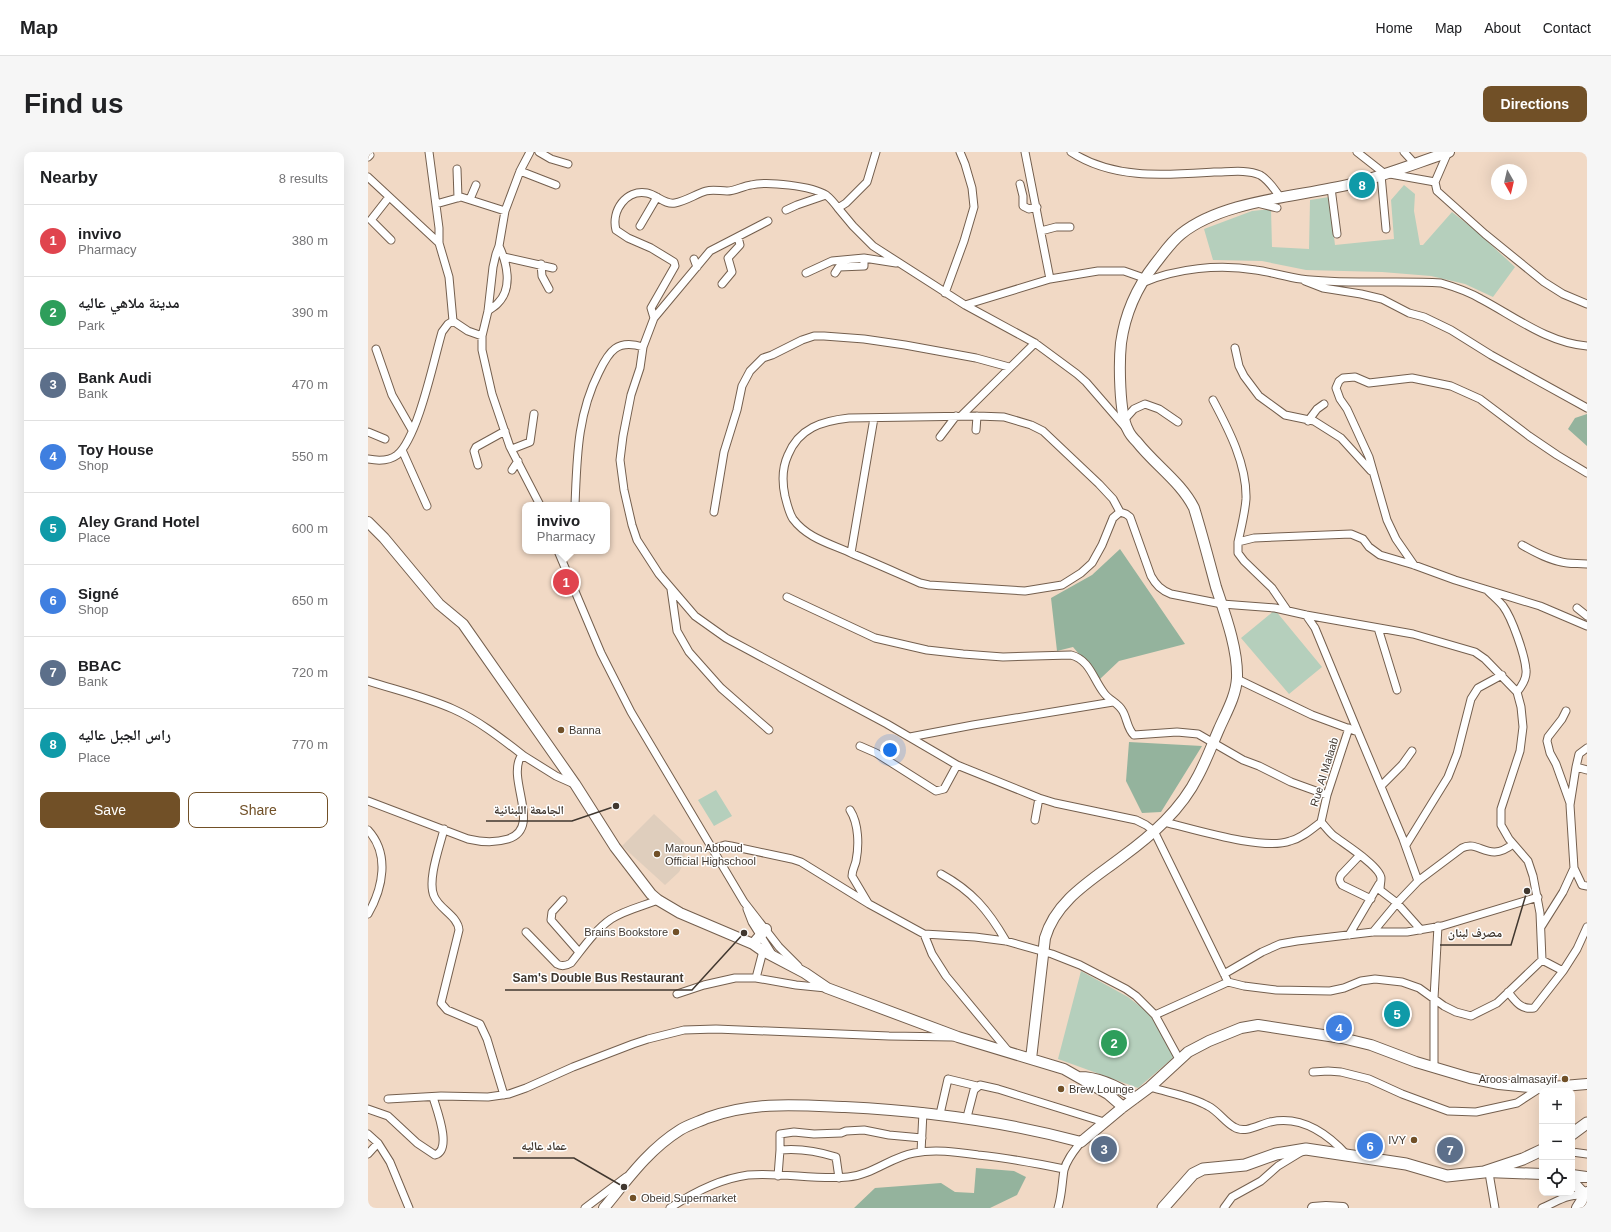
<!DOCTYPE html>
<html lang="en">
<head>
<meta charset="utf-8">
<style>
  :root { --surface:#fff; --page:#f6f6f6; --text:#202124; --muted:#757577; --line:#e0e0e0; --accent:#715027 }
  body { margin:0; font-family:Helvetica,"Noto Naskh Arabic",sans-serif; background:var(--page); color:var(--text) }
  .controls { position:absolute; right:12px; bottom:12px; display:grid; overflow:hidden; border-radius:8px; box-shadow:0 4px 16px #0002 }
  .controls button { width:36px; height:36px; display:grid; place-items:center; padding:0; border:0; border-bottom:1px solid var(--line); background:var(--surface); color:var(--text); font:20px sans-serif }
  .compass { position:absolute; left:1123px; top:12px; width:36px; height:36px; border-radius:50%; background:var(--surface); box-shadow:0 4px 16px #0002; rotate:172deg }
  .you { position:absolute; left:522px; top:598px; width:14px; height:14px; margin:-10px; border:3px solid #fff; border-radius:50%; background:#1a73e8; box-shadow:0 0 0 6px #1a73e833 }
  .badge { display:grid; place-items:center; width:26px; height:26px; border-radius:50%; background:var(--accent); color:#fff; font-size:13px; font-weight:700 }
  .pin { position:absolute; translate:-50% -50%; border:2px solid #fff; box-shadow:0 1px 4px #0006 }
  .popup { position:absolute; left:154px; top:350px; width:88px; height:52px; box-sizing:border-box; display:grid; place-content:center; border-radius:8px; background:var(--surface); filter:drop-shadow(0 1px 3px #0005); font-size:13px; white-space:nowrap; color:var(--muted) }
  .popup b { font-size:15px; color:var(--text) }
  .popup::after { content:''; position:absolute; left:50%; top:100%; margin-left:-8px; border:8px solid transparent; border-top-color:var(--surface) }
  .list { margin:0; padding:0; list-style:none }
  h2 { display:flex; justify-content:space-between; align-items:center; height:52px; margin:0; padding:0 16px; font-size:17px }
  h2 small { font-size:13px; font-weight:400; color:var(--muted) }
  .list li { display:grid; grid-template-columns:26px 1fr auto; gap:12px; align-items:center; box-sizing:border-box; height:72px; padding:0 16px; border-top:1px solid var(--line) }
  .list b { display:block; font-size:15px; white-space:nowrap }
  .list p { margin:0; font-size:13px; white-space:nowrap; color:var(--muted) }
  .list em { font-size:13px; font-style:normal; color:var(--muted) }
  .actions { display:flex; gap:8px; padding:12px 16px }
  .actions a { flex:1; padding:9px 0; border:1px solid var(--accent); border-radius:8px; text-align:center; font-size:14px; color:var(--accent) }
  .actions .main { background:var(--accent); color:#fff }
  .icon { flex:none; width:22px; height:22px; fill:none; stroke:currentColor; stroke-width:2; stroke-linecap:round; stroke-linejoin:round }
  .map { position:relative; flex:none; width:1219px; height:1056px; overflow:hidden; border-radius:8px }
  header { display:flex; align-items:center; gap:24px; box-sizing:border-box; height:56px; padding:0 20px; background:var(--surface); border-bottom:1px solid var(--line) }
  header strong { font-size:19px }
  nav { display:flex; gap:22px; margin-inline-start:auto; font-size:14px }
  .intro { display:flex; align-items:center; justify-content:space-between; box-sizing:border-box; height:96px; padding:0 24px }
  h1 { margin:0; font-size:28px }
  .button { padding:10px 18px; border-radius:8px; background:var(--accent); color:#fff; font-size:14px; font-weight:700 }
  main { display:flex; gap:24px; padding:0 24px }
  aside { flex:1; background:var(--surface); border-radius:8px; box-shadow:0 4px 16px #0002 }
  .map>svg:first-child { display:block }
  .education { fill:#dfcebd }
  .green { fill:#b5cfbc }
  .forest { fill:#94b39d }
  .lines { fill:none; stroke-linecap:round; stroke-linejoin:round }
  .street-casing { stroke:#745f4e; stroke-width:9 }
  .secondary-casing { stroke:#745f4e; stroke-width:12 }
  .primary-casing { stroke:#745f4e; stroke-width:13 }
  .street { stroke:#fff; stroke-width:7 }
  .secondary { stroke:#fff; stroke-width:10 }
  .primary { stroke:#fff; stroke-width:11 }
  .poi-dot { fill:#715027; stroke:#fff; stroke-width:1.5 }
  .labels { text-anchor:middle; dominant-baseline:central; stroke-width:3; stroke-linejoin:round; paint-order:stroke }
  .poi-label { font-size:11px; fill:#40372f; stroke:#fff; text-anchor:start }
  .street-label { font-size:11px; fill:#40372f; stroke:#fff }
  .leader { fill:none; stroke:#40372f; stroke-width:1.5 }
  .callout-dot { fill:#40372f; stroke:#fff; stroke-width:1.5 }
  .callout-label { font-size:12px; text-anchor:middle; font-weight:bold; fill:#40372f; stroke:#fff; stroke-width:3; stroke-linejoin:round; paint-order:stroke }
</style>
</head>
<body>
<header>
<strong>Map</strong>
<nav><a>Home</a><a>Map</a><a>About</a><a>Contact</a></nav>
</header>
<div class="intro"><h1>Find us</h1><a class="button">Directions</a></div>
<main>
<aside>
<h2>Nearby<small>8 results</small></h2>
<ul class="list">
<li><span class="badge" style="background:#e0444e">1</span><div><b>invivo</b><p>Pharmacy</p></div><em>380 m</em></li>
<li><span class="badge" style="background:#2e9e5b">2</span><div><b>مدينة ملاهي عاليه</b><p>Park</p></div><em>390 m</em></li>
<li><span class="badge" style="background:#5c6f8a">3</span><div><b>Bank Audi</b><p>Bank</p></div><em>470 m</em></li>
<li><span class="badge" style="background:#3f7fe0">4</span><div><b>Toy House</b><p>Shop</p></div><em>550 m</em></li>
<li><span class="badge" style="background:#0f9aa8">5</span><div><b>Aley Grand Hotel</b><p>Place</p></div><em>600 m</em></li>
<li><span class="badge" style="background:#3f7fe0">6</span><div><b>Signé</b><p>Shop</p></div><em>650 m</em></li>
<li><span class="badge" style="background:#5c6f8a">7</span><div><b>BBAC</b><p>Bank</p></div><em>720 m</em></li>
<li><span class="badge" style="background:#0f9aa8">8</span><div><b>راس الجبل عاليه</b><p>Place</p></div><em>770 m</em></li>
</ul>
<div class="actions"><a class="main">Save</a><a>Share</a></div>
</aside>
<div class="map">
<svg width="1219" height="1056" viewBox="0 0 1219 1056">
  <rect width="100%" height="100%" fill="#f1d9c5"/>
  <path class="education" d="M286,662L316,690L317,709L311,720L297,733L254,694Z"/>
  <path class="green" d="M1036,33L1047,42L1046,59L1052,93H1055L1084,60L1107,78L1147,115L1125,145L1097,132L1063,124L1014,120L938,118L894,109L845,108L836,77L884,59L903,57L904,95L941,97L942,48L961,45L967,93L1026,87L1023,48Z
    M907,458L954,515L921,542L873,486Z
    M348,638L364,664L346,674L330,648Z
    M713,819L760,845L782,862L806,905L770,936L690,907Z"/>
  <path class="forest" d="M1219,262V294L1200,277L1207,266Z
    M752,397L817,492L751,509L732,527L705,495L689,499L683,446L724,423Z
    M761,590L834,594L793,660L774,661L758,629Z
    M608,1016L646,1019L658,1025L649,1043L622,1056H486L507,1036L573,1031L587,1040L606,1041Z"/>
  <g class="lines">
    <defs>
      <path id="street" d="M61,0L71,76V91L81,125L85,169
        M162,0L152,19L137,59L131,94L128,102L125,115L120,159L114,184V198L124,242L142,295L172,353
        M171,0L183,7L200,12
        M508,0L499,30L478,51L470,56L485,74L505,94L597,153L667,191L709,222L718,230L757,275
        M657,0L682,127
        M703,0C746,28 798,23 846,20C860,20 879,17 892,23C901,28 906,37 912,45
        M989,0L1017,22
        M1036,0L1047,12
        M1080,0L1067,30L1069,39L1117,82L1176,130L1195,142L1219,152
        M0,5L2,3
        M89,17L90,46
        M152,19L188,33
        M1022,22L1067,30
        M1013,23L1018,77
        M0,25L71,91
        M652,32L655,44V54L661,57L669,55
        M963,36L969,82
        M21,45L3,68L23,88
        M102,47L108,33
        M889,51L909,56
        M68,52L93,45L137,59
        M418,58L429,53L458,43
        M272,74L289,45
        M673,79L688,75H702
        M136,105L185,116
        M326,107L329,115
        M173,112L174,124L181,137
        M438,121L464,109L496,106L528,111
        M467,121L471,115L496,114V106
        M937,129L955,136L993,142L1014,147L1041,161L1056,165L1083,178L1123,203L1219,256
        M774,131C809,116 851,112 888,118C903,120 918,125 933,127C978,133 1027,128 1073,131C1087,135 1101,140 1113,147C1147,165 1180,191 1219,194
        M354,132L364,120L360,106L372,93L370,85
        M577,141L596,89L606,55L604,36L597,12L592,0
        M597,153L682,127L730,119H756L776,126
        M120,159C123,156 128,154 130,151C145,136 139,111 131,94
        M286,166L283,156L307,114L306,110L283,96L260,86L248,78C243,59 258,37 279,41C289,43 297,53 307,51C318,49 328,42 338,39C345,37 352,39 359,39C367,39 375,34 383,33C399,29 444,34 458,43C462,46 467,52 470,56
        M85,169L100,179L114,184
        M275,195L286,166L342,99L400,69
        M867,196L871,214L876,224L891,244L917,263L946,269L973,286L1003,319
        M8,197L24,243L44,278
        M845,248C861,278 879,313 878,347C877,361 873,376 870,390
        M593,264L667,191
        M757,267L766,257L777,252L791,257L810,270
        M940,269L949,257L956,252
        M608,278L609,264
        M0,280L17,287
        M572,285L588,264
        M144,297L162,290L166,262
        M34,298L59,354
        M0,307C10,309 21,309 29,303C50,286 66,207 74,180L80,172L85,169
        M110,313L106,299L108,295L137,279
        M144,318L150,309
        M207,353C209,307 209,263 231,220C241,199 249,187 275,195L272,216L263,243L255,284L252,308L256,338L264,373L269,388L291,422L327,464L358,486L519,572L589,613L671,646L687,651L768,668L778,673L786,679L860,830
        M346,360L356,300L369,258L374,234L382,219L395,206L404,203L434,188L446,184H456L496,187L537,193L608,206L641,215
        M752,360L745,366L734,393L724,411L713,421L694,433L657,439L561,433L552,431C529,421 507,411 485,402C464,392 440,387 425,367C421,361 419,352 417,344C414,330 414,316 420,303C431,276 454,269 481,266L609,264L636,265L663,273L675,279L731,332L745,347L752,360L758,362L762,365L783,424C788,433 793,438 803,442L854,452L907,456L938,463L1045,482L1107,500L1117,507L1149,540L1153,555L1155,575L1152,599L1133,657V673L1141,687L1160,709L1165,724L1172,761L1174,808
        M1154,393C1168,401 1183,409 1199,411C1206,412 1212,411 1219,412
        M190,399L233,501L263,560L376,750L411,795L430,814
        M483,401L506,266
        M1046,413L1028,387L1019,368L1001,305L979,257L972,247L968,236L971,229L975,226L987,225L1001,231L1044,226L1083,234L1112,247L1161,284L1189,303L1219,321
        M303,437L309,479L321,500L353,536L401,578
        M1120,439C1125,444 1131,449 1135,454C1144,466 1157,503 1158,518C1159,526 1154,534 1149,540
        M419,445L507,486L559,498L595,502L635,505L703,503C722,508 725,527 736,541C741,548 750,551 754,558C759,565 759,577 766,583L809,580L830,582L875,608L891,614L923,630L959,643
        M1209,456L1219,464
        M919,458L904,436L876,409L870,401V390L886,386L983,382L995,387L1001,395L1012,403L1046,413L1087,428L1172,454L1219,474
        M938,463L947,476L990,580
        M1010,476L1029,538
        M869,527L944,563L990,580L1035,687L1050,729
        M0,529C28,538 58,545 85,557C110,568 134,587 156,604
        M1198,559L1194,567L1180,585L1179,589L1182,601L1188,612L1202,651
        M542,585L605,573L745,550
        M492,594L508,601L568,639L576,637L589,613
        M1208,615L1211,602L1219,596
        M1013,634L1034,613L1044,599
        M0,649L100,687C113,690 127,691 140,687C174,676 140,630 152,606L156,604L188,624L206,632
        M482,658C491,672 491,694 488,709C487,714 484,718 484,724L500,751
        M667,668L671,646
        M796,670C826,677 895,699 922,689C934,686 944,677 953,670C957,674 961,680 966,684C975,691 1012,714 1013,726C1013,730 1012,733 1012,738L1029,751L1053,778
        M953,670L959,643L981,576
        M76,677C72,694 59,728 66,744C71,757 90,764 91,778L73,851L79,858L112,872L119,887L136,943
        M0,678C22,702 15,736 0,762
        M1038,693L1080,625L1089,602L1103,547L1110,536L1134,523
        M344,697L357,693L363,694L424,707L433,710L501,752L556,782L607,785L638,789L684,802L712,813L758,837L768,844L787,863
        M992,703L973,723C971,727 971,729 974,733L1003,747
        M1206,716L1214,733L1219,734
        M573,722C604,739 620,758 638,789
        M195,748L184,760L183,768L211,800
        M379,757L384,770L404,802
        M1173,775L1195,740L1206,716L1202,653L1208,615L1219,618
        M158,780L189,812C194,815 198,814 203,811C215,796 227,778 243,767C257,758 275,754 290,748
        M1005,780L1029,751L1050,729L1094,696C1111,687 1120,712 1145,692
        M556,782L564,802L578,824L641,900
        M981,783L1011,732
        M856,822L894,800L912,792L929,789L1005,780H1039L1074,774L1170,745
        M388,826L395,799
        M1140,840C1148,850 1153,858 1166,856L1195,819
        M309,842L336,833L367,826H388L428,833L458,836
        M811,907L787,863L860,830L876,834L908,838L962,839L976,836L993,829L1007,827L1034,830L1051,836L1076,854L1088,860L1103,864L1129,851L1174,808L1195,819L1209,797L1219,775
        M1066,916V846L1070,774
        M945,920L960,919L973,920L1001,927L1034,942L1080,959L1108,960L1149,951L1172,936
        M782,935C801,941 823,944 840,954C850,959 857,970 866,975C877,982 890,973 902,970C933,963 959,981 979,1003
        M20,947L73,944L120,945L141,942L158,936L205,915L265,892L280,887L316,878L348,877L521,884L584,885
        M0,957L20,964L49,991L67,1003C85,998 68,956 65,945
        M572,962L580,927L609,934
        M599,965L606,938L612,933L630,937L736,970
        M0,982L10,991
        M412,998V982L426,980L446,982L473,981L478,979L496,978L521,983L554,986
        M553,1000L555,960
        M1204,1000L1219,1002
        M0,1002L10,991L22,1010L41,1056
        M1121,1021L1127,1056
        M410,1024L412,998C432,996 449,999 468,1005L471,1026
        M217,1056L258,1025
        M302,1056C326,1040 351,1027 380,1023C412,1020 447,1028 480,1025C504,1023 523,1005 546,1001C567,997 588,1000 610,1003C639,1006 667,1011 696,1017
        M690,1056C694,1043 694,1030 696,1018C699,1007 706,999 713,990
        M856,1056L864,1045L893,1029L910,1014L933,1000
        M1174,1056C1191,1049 1199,1041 1219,1044"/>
      <path id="secondary" d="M0,370L16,386L71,452L95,472L207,632L247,695L283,742L290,748L312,761L385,792L395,799L437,821L459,836L590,885L696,917L740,942L755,955
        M385,792L398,777
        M663,907L677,786C688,748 724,728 754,705C784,683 813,658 830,624C838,609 844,593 851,577C858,561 868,544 869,526C870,497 857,462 848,435C841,409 834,382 826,356C813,330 787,313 769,290C766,287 762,283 760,278C751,262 751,210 753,191C757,162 769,135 787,112C795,102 803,90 813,82C855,48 931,45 983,32C1016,24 1048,11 1081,0
        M711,925C731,925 751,935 767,946
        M1118,1020L1174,1022
        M1204,1023L1219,1025
        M1204,1029L1217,1043
        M236,1056C259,1028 280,998 312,978C320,973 330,970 339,966C386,949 429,953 477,955C558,959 635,969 713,990L755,955L782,935L820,900L841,889L873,876L890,873L974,886L1003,893L1048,910L1102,926L1131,932L1172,936L1219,932
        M945,1056L958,1055L975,1056
        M1209,1056L1219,1040"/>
      <path id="primary" d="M1204,982L1219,971
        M795,1056L825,1022L835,1017L877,1013L908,1002L938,997L1038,1012L1079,1024L1116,1020L1155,1007L1174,998"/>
    </defs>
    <use href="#street" class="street-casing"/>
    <use href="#secondary" class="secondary-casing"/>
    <use href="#primary" class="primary-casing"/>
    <use href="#street" class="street"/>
    <use href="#secondary" class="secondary"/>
    <use href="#primary" class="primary"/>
  </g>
  <g class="poi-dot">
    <circle cx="193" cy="578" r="4"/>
    <circle cx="289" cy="702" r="4"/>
    <circle cx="308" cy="780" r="4"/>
    <circle cx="1197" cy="927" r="4"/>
    <circle cx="693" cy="937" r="4"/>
    <circle cx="1046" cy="988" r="4"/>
    <circle cx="265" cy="1046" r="4"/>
  </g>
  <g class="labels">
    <g class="poi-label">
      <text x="201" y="578">Banna</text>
      <text x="297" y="696">Maroun Abboud<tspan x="297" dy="13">Official Highschool</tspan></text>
      <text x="300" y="780" text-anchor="end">Brains Bookstore</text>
      <text x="1189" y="927" text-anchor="end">Aroos almasayif</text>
      <text x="701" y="937">Brew Lounge</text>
      <text x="1038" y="988" text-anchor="end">IVY</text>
      <text x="273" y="1046">Obeid Supermarket</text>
    </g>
    <g class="street-label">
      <text transform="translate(956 620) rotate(-73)">Rue Al Malaab</text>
    </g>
  </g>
  <path class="leader" d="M248 654L204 669H118M1159 739L1143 793H1072M376 781L324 838H137M256 1035L206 1006H145"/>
  <g class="callout-dot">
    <circle cx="248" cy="654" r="4"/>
    <circle cx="1159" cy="739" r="4"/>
    <circle cx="376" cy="781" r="4"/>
    <circle cx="256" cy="1035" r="4"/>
  </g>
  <g class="callout-label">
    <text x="161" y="662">الجامعة اللبنانية</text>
    <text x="1107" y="785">مصرف لبنان</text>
    <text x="230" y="830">Sam's Double Bus Restaurant</text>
    <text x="176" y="998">عماد عاليه</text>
  </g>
</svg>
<div class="controls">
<button>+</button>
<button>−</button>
<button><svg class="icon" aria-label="locate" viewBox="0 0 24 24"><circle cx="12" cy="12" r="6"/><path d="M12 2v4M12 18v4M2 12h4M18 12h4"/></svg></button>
</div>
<svg class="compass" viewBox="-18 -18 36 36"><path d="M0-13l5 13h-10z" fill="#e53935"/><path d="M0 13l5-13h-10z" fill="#757577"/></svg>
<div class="you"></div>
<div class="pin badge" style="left:198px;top:430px;background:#e0444e">1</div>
<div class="popup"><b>invivo</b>Pharmacy</div>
<div class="pin badge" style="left:746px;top:891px;background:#2e9e5b">2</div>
<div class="pin badge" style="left:736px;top:997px;background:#5c6f8a">3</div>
<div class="pin badge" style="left:971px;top:876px;background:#3f7fe0">4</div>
<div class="pin badge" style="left:1029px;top:862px;background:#0f9aa8">5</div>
<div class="pin badge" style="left:1002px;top:994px;background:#3f7fe0">6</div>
<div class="pin badge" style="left:1082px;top:998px;background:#5c6f8a">7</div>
<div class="pin badge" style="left:994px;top:33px;background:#0f9aa8">8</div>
</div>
</main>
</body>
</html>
